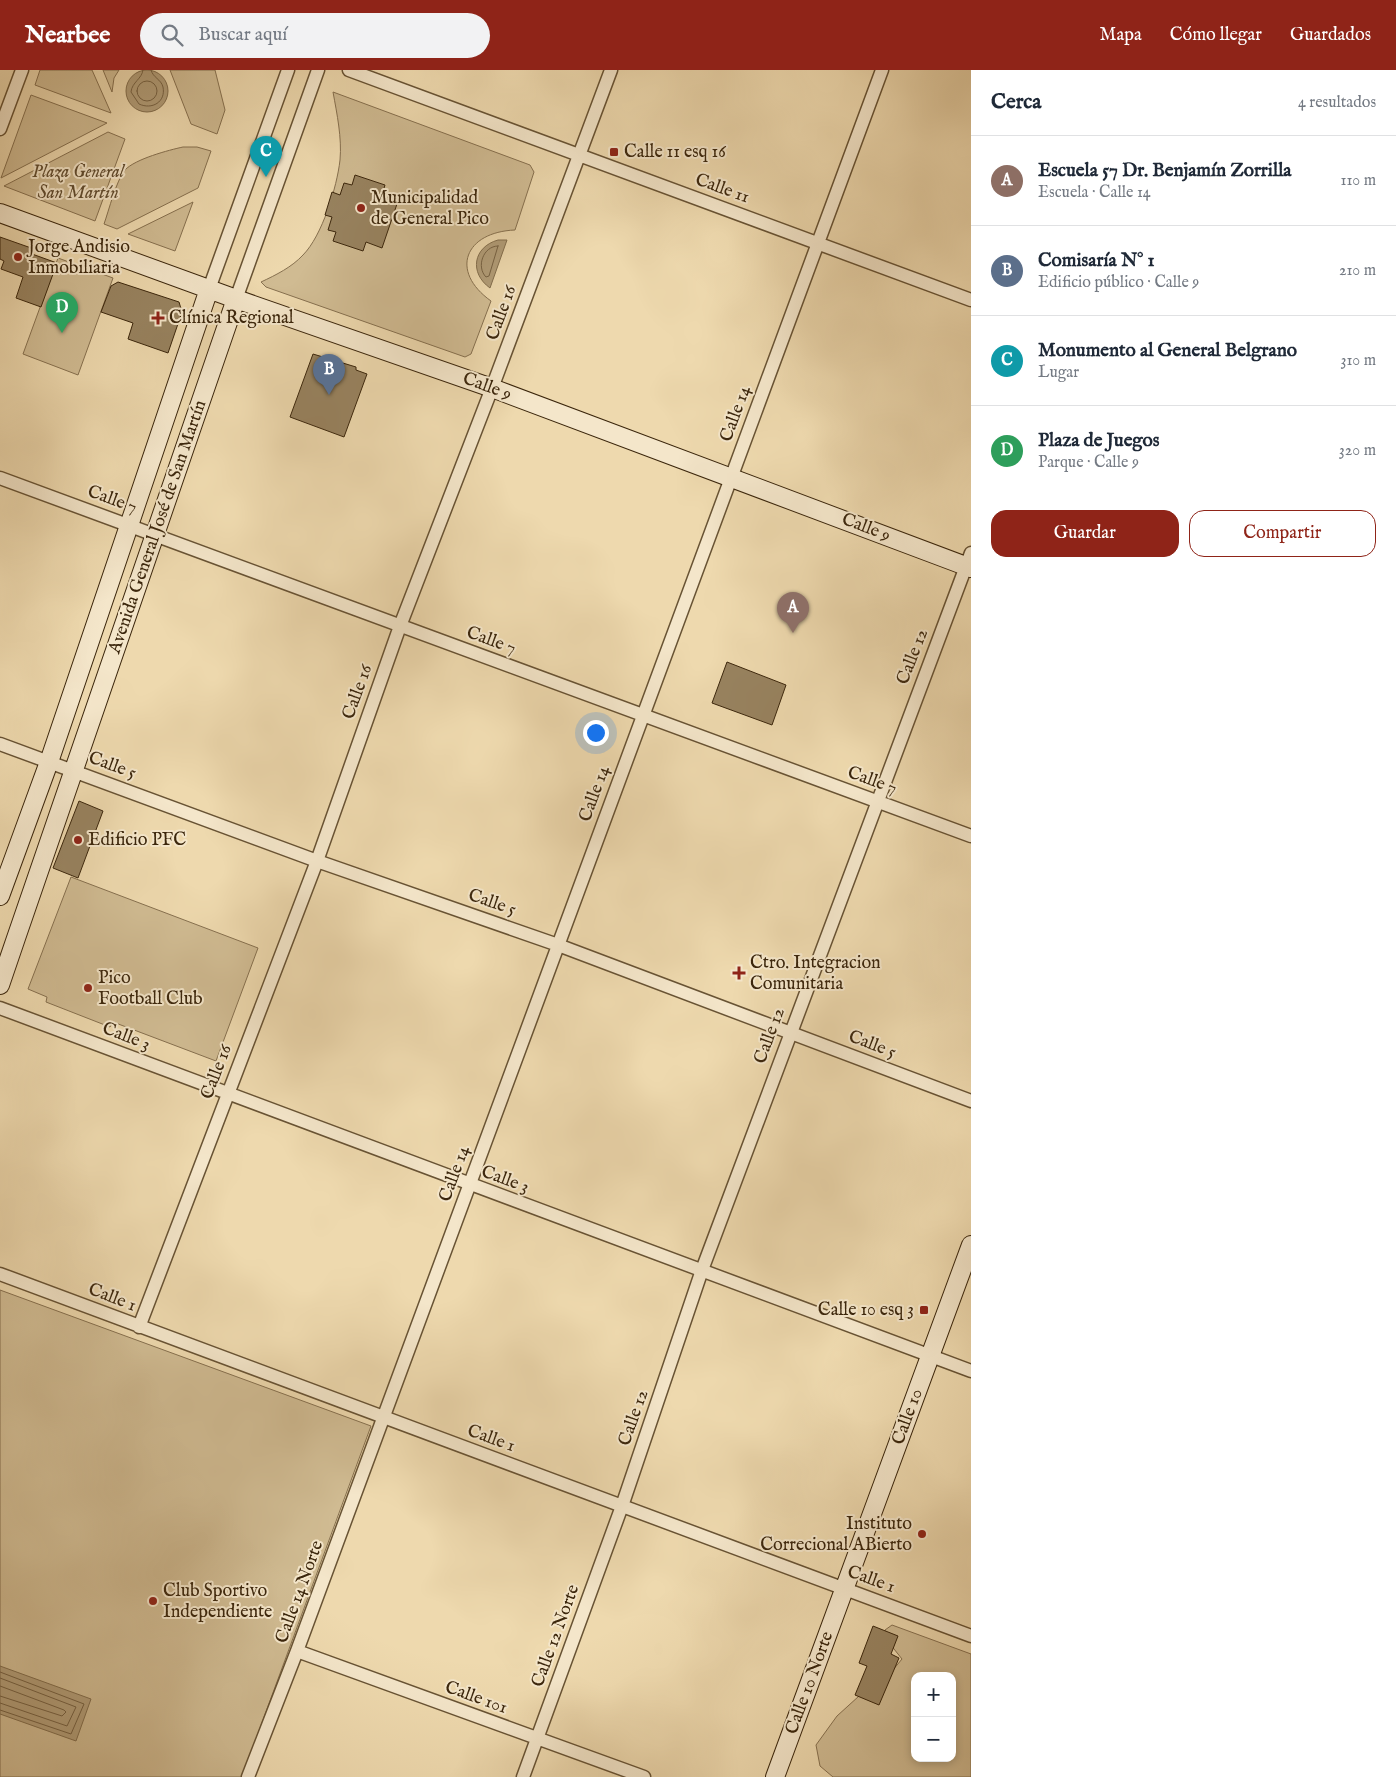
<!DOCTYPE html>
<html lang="es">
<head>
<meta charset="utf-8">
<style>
  :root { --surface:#fff; --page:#f2f2f3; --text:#1f2937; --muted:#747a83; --line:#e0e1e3; --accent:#8f2418 }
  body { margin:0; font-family:"IM FELL English",serif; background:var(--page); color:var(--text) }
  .controls { position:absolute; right:15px; bottom:15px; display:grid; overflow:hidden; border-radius:10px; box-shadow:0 2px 8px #0003 }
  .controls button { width:45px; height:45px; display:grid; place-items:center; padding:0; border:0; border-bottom:1px solid var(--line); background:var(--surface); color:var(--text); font:25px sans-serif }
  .you { position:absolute; left:595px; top:662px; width:18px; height:18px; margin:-12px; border:4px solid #fff; border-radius:50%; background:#1a73e8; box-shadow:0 0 0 8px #1a73e833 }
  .badge { display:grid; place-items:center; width:32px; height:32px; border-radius:50%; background:var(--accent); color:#fff; font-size:16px; font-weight:700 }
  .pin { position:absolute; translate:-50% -41px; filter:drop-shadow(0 1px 2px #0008) }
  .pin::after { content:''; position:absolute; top:26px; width:18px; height:15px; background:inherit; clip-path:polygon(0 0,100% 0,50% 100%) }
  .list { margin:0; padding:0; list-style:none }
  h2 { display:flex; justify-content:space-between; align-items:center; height:65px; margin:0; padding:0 20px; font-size:21px }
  h2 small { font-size:16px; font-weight:400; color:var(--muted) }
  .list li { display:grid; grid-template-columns:32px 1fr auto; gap:15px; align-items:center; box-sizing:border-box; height:90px; padding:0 20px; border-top:1px solid var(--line) }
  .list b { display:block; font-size:19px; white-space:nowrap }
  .list p { margin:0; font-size:16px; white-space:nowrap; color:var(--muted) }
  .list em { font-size:16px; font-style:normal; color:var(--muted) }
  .actions { display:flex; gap:10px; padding:15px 20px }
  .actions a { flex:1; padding:11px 0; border:1px solid var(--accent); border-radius:15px; text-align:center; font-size:18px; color:var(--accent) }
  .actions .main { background:var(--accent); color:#fff }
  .icon { flex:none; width:28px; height:28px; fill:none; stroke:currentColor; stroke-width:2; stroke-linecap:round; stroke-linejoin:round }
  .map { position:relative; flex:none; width:971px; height:1707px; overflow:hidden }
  header { display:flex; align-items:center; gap:30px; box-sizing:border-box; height:70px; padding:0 25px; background:var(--accent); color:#fff }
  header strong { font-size:24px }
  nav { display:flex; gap:28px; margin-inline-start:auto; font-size:18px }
  .search { width:350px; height:45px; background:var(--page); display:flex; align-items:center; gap:12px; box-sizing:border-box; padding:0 18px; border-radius:28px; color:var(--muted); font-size:19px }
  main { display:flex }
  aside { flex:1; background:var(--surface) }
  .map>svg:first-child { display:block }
  .green { fill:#d0bb92; stroke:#86704f; fill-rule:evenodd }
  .water { fill:#b19c77; stroke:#826d4c }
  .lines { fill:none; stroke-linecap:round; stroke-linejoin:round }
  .shore { stroke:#766142; stroke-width:1 }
  .building { fill:#988360; stroke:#3b260c }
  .street-casing { stroke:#685334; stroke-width:15 }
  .secondary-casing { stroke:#3b260c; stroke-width:20 }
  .street { stroke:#f4e6ca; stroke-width:12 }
  .secondary { stroke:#f4e6ca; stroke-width:18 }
  .poi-dot { fill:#8f2418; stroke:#f4e6ca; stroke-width:2 }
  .labels { text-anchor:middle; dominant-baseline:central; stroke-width:4; stroke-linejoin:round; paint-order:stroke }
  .poi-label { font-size:18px; fill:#3b260c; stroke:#f4e6ca; text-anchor:start }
  .park-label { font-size:18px; font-style:italic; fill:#604b2e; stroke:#f4e6ca }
  .street-label { font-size:18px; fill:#3b260c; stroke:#f4e6ca }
</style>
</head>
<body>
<header>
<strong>Nearbee</strong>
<div class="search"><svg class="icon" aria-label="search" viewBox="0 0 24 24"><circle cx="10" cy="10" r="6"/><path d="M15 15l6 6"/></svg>Buscar aquí</div>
<nav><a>Mapa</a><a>Cómo llegar</a><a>Guardados</a></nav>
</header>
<main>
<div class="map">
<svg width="971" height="1707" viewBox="0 0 971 1707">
  <rect width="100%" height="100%" fill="#eed9ae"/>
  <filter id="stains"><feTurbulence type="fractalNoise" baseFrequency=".004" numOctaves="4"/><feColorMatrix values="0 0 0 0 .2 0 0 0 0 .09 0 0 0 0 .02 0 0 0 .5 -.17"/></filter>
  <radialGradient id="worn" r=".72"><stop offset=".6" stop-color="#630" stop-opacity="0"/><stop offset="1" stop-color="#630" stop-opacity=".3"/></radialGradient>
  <path class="green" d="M40,0H92L111,43L35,15Z
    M103,0H119L114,8L112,22Z
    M170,0H215L225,40L217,64L191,54Z
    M333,22L530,95L534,102L515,160C465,162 449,201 491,231L471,284L465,287L266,217L261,212C276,205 292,197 303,185C322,166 337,117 340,90C342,68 337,44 333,22Z
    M31,25L107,53L1,108Z
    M108,62L125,69L95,151L4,116Z
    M183,77H197L211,81L198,118L117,159L104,154C109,140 116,111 125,100C135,89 169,80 183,77Z
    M193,132L175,181L128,164Z
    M58,188L113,208L78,305L23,284Z
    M71,807L258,878L216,991L113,952L110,957L46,932L47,927L28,919Z
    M0,1220L371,1356L242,1707H0Z
    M892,1555L971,1584V1707H833L820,1696L816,1675L837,1646L859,1626L883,1612L902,1589L886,1569L885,1560ZM915,1606H952V1688H915Z"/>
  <path class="water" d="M126 21a21 21 0 1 1 42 0a21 21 0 1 1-42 0Z
    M498,170H507L490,218C469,203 473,177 498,170Z
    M0,1596L91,1629L76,1671L0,1644Z"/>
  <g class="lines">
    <path class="shore" d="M143,0C142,9 132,12 131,22L139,34C152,40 166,32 163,17C161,9 153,8 151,0
      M137 21a10 10 0 1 1 20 0a10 10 0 1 1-20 0Z
      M498,176L489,206L486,207C476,197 483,176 498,176Z
      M0,1602L84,1634L71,1664L0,1640
      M0,1608L76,1637L67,1656L0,1633
      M0,1616L64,1640L66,1642L62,1646L0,1626"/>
  </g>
  <path class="building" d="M355,105L385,115L382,125L398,131L382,178L366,172L363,181L333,171L336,162L328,160L332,147L325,145L332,122L340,125L344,113L352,115Z
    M0,167L34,179L32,184L57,193L41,237L16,228L23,207L1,199L4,191L0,189Z
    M118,212L179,232L182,242L168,283L128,269L133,253L101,242L111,216Z
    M313,284L356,297V300L367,304L344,367L290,347Z
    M727,592L786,615L772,655L712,633Z
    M79,731L103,741L78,808L53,798Z
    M873,1556L898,1566L891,1584L899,1588L879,1635L855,1625L867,1596L859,1593Z"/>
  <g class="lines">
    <defs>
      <path id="street" d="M349,0L971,230
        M0,59L22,0
        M209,219L288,0
        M236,229L318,0
        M0,408L971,766
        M0,674L317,791L558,875L971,1031
        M0,938L971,1301
        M0,1204L971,1566
        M139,1257L317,791L400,556L492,318L611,0
        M297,1581L644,1707
        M248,1707L297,1581L882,0
        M523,1707L622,1436L702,1200L971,483"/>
      <path id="secondary" d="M0,143L236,229L492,318L971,498
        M0,826L49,692L209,219
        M0,915C78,686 159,458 236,229
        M775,1707L971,1175"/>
    </defs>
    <use href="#street" class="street-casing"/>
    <use href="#secondary" class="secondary-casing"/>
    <use href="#street" class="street"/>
    <use href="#secondary" class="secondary"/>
  </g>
  <g class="poi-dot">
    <rect x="609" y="77" width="10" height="10" rx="2.5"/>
    <circle cx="361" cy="138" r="5"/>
    <circle cx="18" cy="187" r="5"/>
    <path d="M155.5 240.5h5v5h5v5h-5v5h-5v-5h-5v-5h5z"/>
    <circle cx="78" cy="770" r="5"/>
    <path d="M736.5 895.5h5v5h5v5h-5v5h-5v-5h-5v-5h5z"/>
    <circle cx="88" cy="918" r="5"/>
    <rect x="919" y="1235" width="10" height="10" rx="2.5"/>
    <circle cx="922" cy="1464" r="5"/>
    <circle cx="153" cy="1531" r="5"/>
  </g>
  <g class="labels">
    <g class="poi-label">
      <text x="624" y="82">Calle 11 esq 16</text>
      <text x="371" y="128">Municipalidad<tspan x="371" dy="21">de General Pico</tspan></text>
      <text x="28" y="177">Jorge Andisio<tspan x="28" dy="21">Inmobiliaria</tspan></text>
      <text x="169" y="248">Clínica Regional</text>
      <text x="88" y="770">Edificio PFC</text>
      <text x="750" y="893">Ctro. Integracion<tspan x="750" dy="21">Comunitaria</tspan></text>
      <text x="98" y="908">Pico<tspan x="98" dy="21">Football Club</tspan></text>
      <text x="914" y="1240" text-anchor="end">Calle 10 esq 3</text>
      <text x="912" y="1454" text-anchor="end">Instituto<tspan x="912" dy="21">Correcional ABierto</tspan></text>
      <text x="163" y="1521">Club Sportivo<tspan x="163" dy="21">Independiente</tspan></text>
    </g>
    <g class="park-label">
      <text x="78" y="102">Plaza General<tspan x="78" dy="21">San Martín</tspan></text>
    </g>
    <g class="street-label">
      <text transform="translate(722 119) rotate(20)">Calle 11</text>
      <text transform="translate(502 243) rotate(-70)">Calle 16</text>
      <text transform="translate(487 317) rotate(20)">Calle 9</text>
      <text transform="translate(736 344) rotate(-70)">Calle 14</text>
      <text transform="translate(112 430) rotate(20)">Calle 7</text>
      <text transform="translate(158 457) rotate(-71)">Avenida General José de San Martín</text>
      <text transform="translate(866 458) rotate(21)">Calle 9</text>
      <text transform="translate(491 571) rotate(20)">Calle 7</text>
      <text transform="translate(913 587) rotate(-69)">Calle 12</text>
      <text transform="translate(358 622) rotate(-70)">Calle 16</text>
      <text transform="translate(112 696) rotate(20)">Calle 5</text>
      <text transform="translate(872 711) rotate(20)">Calle 7</text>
      <text transform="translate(595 724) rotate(-70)">Calle 14</text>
      <text transform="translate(492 833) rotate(19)">Calle 5</text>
      <text transform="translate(770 966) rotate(-70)">Calle 12</text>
      <text transform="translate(126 967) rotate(21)">Calle 3</text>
      <text transform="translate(872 975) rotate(21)">Calle 5</text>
      <text transform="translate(217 1002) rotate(-69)">Calle 16</text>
      <text transform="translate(455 1104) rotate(-70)">Calle 14</text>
      <text transform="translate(505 1110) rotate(20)">Calle 3</text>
      <text transform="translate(112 1228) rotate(21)">Calle 1</text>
      <text transform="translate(908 1347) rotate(-70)">Calle 10</text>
      <text transform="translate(634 1348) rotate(-71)">Calle 12</text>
      <text transform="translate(491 1369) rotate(20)">Calle 1</text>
      <text transform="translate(871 1510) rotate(20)">Calle 1</text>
      <text transform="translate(300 1522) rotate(-70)">Calle 14 Norte</text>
      <text transform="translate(556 1566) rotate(-70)">Calle 12 Norte</text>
      <text transform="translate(810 1613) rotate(-70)">Calle 10 Norte</text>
      <text transform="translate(476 1628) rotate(20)">Calle 101</text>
    </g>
  </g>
  <rect width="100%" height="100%" filter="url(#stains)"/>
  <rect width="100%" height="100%" fill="url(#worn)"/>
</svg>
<div class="controls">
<button>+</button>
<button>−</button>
</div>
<div class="you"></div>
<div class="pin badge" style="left:793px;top:563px;background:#8d6e63">A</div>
<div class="pin badge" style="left:329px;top:325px;background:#5c6f8a">B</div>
<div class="pin badge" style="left:266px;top:107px;background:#0f9aa8">C</div>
<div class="pin badge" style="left:62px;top:263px;background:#2e9e5b">D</div>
</div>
<aside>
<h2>Cerca<small>4 resultados</small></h2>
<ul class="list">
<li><span class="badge" style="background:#8d6e63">A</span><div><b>Escuela 57 Dr. Benjamín Zorrilla</b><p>Escuela · Calle 14</p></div><em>110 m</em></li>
<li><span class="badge" style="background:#5c6f8a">B</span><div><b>Comisaría N° 1</b><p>Edificio público · Calle 9</p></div><em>210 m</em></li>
<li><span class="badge" style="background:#0f9aa8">C</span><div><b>Monumento al General Belgrano</b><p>Lugar</p></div><em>310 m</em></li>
<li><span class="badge" style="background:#2e9e5b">D</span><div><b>Plaza de Juegos</b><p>Parque · Calle 9</p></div><em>320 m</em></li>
</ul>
<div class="actions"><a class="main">Guardar</a><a>Compartir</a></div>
</aside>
</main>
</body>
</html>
